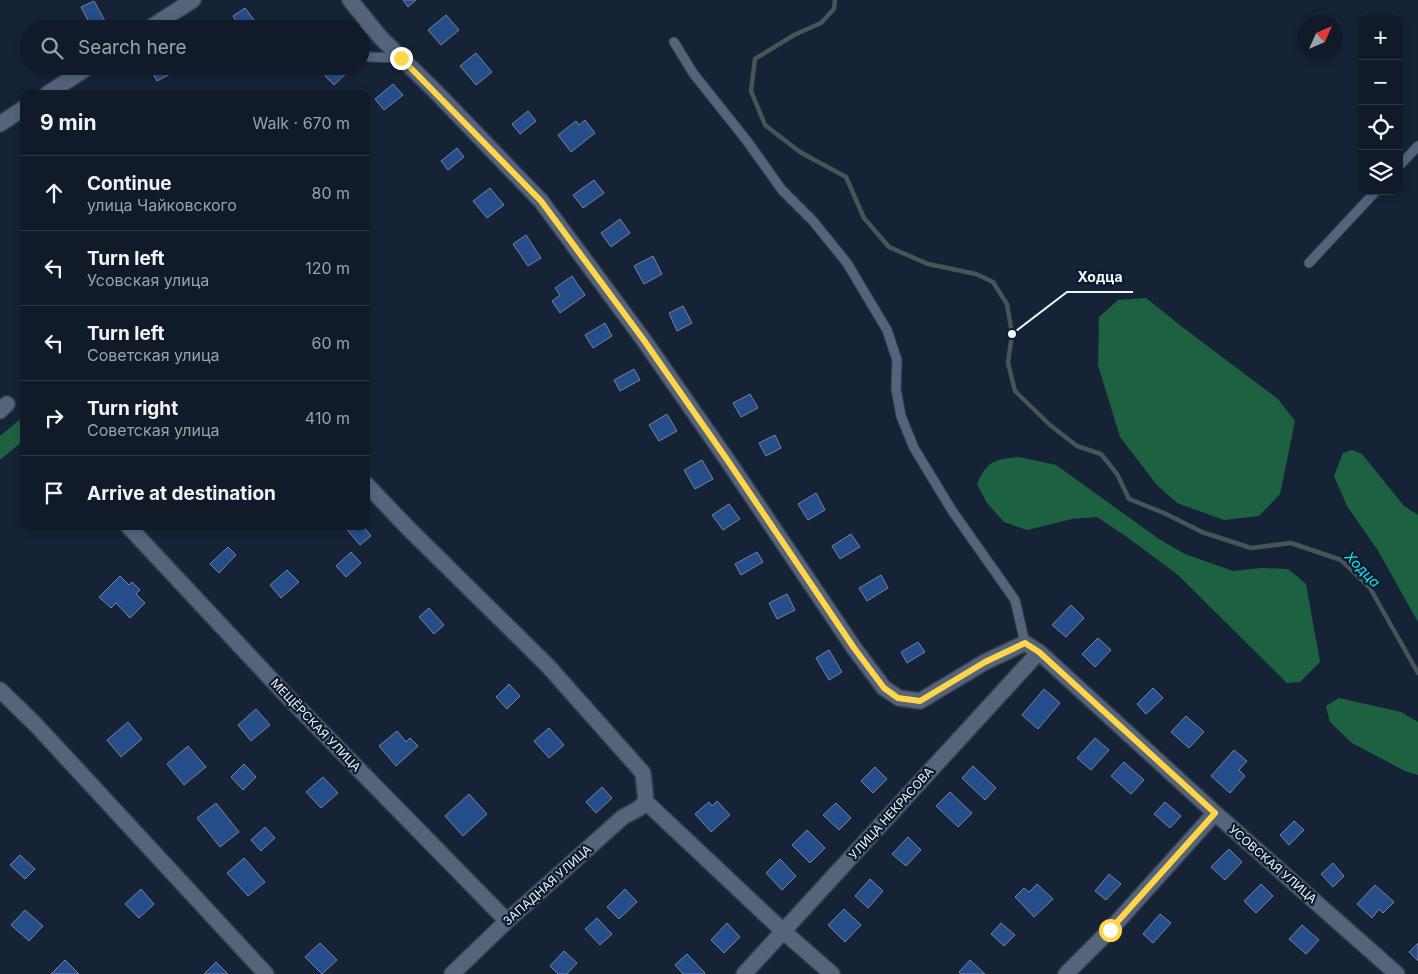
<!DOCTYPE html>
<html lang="en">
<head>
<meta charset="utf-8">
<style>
  :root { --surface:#101a29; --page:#1e2735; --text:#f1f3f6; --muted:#9ca1a8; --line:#303846 }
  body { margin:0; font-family:Inter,sans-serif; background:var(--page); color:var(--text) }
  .controls { position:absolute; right:15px; top:15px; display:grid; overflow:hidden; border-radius:10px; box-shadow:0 2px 8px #0003 }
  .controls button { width:45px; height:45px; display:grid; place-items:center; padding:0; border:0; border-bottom:1px solid var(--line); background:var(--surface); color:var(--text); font:25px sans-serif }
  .compass { position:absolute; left:1298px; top:15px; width:45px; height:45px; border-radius:50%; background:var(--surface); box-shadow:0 2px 8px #0003; rotate:45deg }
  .stop { position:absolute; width:15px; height:15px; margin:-11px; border:4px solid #ffd54a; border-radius:50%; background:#fff }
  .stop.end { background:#ffd54a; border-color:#fff; box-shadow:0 1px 5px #0008 }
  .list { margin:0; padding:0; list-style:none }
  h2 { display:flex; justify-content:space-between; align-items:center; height:65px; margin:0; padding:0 20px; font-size:21px }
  h2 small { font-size:16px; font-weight:400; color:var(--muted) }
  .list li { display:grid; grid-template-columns:32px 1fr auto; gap:15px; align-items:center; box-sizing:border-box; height:75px; padding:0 20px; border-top:1px solid var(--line) }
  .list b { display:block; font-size:19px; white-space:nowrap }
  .list p { margin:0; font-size:16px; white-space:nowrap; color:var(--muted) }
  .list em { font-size:16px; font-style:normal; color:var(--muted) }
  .icon { flex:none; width:28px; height:28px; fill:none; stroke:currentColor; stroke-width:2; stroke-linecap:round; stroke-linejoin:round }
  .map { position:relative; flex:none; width:1418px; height:974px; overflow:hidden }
  .search { position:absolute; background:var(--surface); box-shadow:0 2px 8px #0003; left:20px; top:20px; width:350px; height:55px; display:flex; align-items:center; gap:12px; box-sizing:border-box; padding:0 18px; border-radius:28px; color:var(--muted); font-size:19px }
  .panel { position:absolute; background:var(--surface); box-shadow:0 2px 8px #0003; left:20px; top:90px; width:350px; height:440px; border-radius:10px }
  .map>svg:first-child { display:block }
  .forest { fill:#1c6241 }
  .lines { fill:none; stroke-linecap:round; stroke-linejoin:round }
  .stream { stroke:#495457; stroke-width:4.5 }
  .building { fill:#244d89; stroke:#74849c }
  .lane-casing { stroke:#373f4f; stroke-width:11 }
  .street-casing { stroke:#373f4f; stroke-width:18 }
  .lane { stroke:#55647b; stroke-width:9 }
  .street { stroke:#55647b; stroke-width:15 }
  .route { stroke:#ffd54a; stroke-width:6 }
  .labels { text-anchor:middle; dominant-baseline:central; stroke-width:4.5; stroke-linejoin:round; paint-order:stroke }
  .street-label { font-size:12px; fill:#eff5fd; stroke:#0d1a2d }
  .water-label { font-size:14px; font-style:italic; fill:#11e4ea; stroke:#0d1a2d }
  .leader { fill:none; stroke:#eff5fd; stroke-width:2 }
  .callout-dot { fill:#eff5fd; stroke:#0d1a2d; stroke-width:2 }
  .callout-label { font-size:14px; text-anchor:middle; font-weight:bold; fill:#eff5fd; stroke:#0d1a2d; stroke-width:4.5; stroke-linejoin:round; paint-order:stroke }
</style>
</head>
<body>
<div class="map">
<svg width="1418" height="974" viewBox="0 0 1418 974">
  <rect width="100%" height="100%" fill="#162337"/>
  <path class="forest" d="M1146,298L1181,326L1278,399L1295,421L1280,494L1259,516L1224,520L1177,503L1156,484L1120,437L1098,365L1099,317L1118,300Z
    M24,416V440L0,460V436Z
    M1352,450L1362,454L1404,506L1418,515V622L1377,549L1347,506L1334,476L1343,453Z
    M1019,457L1056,465L1159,539L1185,554L1233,571L1261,568L1288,569L1306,584L1320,662L1300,682L1287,683L1178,575L1127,537L1097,517L1072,519L1027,530L1004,522L987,503L977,484C988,460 994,460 1019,457Z
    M1339,698L1401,712L1418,722V775L1405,771L1352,743L1330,722L1326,706Z"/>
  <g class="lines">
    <path class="stream" d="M835,0L834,9L821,23L794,35L755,59L751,91L765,125L800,152L846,177L864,218L889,247L928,264L976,274L993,282L1007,304L1012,334L1008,363L1015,391L1050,425L1077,446L1101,454L1117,474L1129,499L1164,513L1202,532L1251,548L1291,543L1341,560L1370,588L1418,673"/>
  </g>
  <path class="building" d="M403,0H416L408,7Z
    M94,1L105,21L92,28L81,7Z
    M245,8L257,24L251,29H232L229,25L236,21L233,16Z
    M446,15L459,30L441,45L428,30Z
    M29,48V62L22,51Z
    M476,53L492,72L476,85L460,66Z
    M149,66H169L172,73L157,81Z
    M335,66H354L334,85L325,76Z
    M393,84L403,95L384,110L375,99Z
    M528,111L536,121L520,134L512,124Z
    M585,120L595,133L571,152L558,135L576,121L579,125Z
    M457,148L464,157L448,170L441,161Z
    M594,180L604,193L583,208L573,195Z
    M490,188L504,205L487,218L473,201Z
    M620,219L630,233L611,247L601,233Z
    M526,235L541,258L528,266L513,244Z
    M653,256L662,274L644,284L634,266Z
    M572,276L585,295L560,313L552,301L560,295L555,288Z
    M683,306L692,323L677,331L669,313Z
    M605,323L612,336L593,348L585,335Z
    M634,369L640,380L620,391L614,380Z
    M750,394L758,408L741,417L733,403Z
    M667,414L677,431L659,441L649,425Z
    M775,435L781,448L766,456L759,443Z
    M702,460L713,479L695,489L684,470Z
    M816,493L825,510L808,520L798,504Z
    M729,504L740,519L723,530L712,515Z
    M344,526H363L371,536L360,545Z
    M851,534L860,547L840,559L832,546Z
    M228,547L236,555L219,573L210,564Z
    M351,552L361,563L346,577L336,566Z
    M757,552L763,562L741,575L735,564Z
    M287,570L299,582L281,598L270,585Z
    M881,575L888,588L867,601L859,588Z
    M120,576L129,585L132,582L140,590L136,594L145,603L130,618L116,603L111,608L99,597Z
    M787,594L795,610L777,619L769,603Z
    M1071,605L1084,618L1066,637L1052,625Z
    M429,608L444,625L434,634L419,617Z
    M1098,638L1111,650L1095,667L1082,654Z
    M918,642L925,652L907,663L901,652Z
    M829,650L842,672L829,680L816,658Z
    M509,684L520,696L507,709L496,697Z
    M1153,688L1163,698L1146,714L1137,704Z
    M1044,689L1060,703L1038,729L1022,715Z
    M256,709L270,725L251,741L238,725Z
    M1186,716L1204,732L1189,748L1171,732Z
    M128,722L142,739L121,757L107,740Z
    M549,728L564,745L549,758L534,741Z
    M397,731L406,742L410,738L418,746L396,766L379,746Z
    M1095,738L1109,750L1091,770L1077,758Z
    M188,746L206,767L184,785L167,764Z
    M1234,750L1247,761L1239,770L1245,776L1230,793L1211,776Z
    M1124,762L1144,780L1131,794L1111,776Z
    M244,764L256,777L243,790L231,777Z
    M973,766L996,788L985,800L962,778Z
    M875,767L887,779L873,793L861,781Z
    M323,777L338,793L321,808L306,792Z
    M602,787L612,798L596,813L586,802Z
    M950,792L972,813L958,827L936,806Z
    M469,794L487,814L463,836L445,816Z
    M717,801L730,815L711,832L695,814L709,802L712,806Z
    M1165,802L1181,816L1170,828L1154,814Z
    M216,803L239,832L220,847L197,818Z
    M836,803L851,818L839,830L823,815Z
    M1294,821L1304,830L1289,845L1280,835Z
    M265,827L275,838L261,851L251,840Z
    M807,830L825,848L810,863L792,845Z
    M908,837L921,850L906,866L892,854Z
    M1229,849L1242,862L1225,880L1211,867Z
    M20,855L35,869L25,879L10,865Z
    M244,858L265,882L248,896L227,873Z
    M780,859L796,876L782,890L766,873Z
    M1333,863L1344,876L1333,887L1321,874Z
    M1109,874L1121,884L1106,900L1095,891Z
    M870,879L883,891L868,908L855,896Z
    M1037,884L1053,899L1034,917L1015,897L1024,888L1029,892Z
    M1261,884L1273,896L1256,913L1244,901Z
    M1375,885L1394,902L1383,913L1379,909L1372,918L1357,904Z
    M141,889L154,904L139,918L125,904Z
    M625,889L637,902L619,919L607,907Z
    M844,909L861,925L845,942L828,925Z
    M25,910L43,926L29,941L11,925Z
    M1160,914L1171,923L1153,943L1143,934Z
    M597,918L612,934L600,945L585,929Z
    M727,923L740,937L724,953L711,940Z
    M1001,923L1015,935L1004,946L991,934Z
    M1302,925L1319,940L1306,954L1289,939Z
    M320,943L337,960L322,974L305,957Z
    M1418,943V961L1409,952Z
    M564,951L577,963L567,974H558L550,966Z
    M687,954L705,973L704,974H683L675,965Z
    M65,960L79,974H51Z
    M970,960L985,974H961L959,972Z
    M216,962L228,974H204Z"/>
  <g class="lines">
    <defs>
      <path id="lane" d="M361,34L368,22
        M674,42L693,73L747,141L782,190L813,221L847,263L887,330L897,360L896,389L901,416L914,448L953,512L1015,600L1025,643
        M361,50L369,57L401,58
        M1399,166L1418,146
        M1309,263L1376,191"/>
      <path id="street" d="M350,0L381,38L435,91L541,201L643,339L728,461L854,648L884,688L899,698L920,701L985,662L1025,643L1039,652L1215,813L1397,974
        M148,29L193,0
        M47,94L90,66
        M0,124L24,108
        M0,411L7,404
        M366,484L410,530L548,666L643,773L646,802L783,931L832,974
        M128,526L285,694L507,921
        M0,690L36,725L266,974
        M452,974L507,921L623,817L638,809L646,802
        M744,974L1039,652
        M1066,974L1110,930L1215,813"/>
    </defs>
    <use href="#lane" class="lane-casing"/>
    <use href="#street" class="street-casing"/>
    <use href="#lane" class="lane"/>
    <use href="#street" class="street"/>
  </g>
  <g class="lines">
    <path class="route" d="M401,58L541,201L643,339L728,461L854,648L884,688L898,698L920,701L985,662L1025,643L1039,652L1215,813L1110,930"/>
  </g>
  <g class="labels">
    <g class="street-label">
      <text transform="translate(316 725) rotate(46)">МЕЩЁРСКАЯ УЛИЦА</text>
      <text transform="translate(891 813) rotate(-48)">УЛИЦА НЕКРАСОВА</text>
      <text transform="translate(1273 864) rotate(41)">УСОВСКАЯ УЛИЦА</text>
      <text transform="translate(547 885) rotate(-42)">ЗАПАДНАЯ УЛИЦА</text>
    </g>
    <g class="water-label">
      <text transform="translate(1363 569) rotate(45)">Ходца</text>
    </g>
  </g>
  <path class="leader" d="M1012 334L1067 292H1133"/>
  <circle class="callout-dot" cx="1012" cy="334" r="5"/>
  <g class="callout-label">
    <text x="1100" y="282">Ходца</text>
  </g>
</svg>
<div class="controls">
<button>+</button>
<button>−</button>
<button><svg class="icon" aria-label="locate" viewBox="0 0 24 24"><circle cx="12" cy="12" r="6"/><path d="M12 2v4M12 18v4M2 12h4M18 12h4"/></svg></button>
<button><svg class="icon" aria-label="layers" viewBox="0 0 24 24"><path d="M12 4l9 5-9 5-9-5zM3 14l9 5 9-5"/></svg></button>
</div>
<svg class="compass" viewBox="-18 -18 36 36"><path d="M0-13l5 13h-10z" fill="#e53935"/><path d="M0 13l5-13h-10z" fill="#9ca1a8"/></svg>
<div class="stop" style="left:1110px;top:930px"></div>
<div class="stop end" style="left:401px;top:58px"></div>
<div class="search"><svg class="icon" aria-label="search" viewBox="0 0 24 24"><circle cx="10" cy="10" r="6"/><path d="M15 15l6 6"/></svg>Search here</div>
<section class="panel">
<h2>9 min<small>Walk · 670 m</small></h2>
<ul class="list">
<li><svg class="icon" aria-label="ahead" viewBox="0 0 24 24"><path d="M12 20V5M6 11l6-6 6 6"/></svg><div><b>Continue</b><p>улица Чайковского</p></div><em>80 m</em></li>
<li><svg class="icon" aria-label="left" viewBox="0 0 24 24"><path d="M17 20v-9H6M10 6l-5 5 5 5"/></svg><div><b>Turn left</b><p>Усовская улица</p></div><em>120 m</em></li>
<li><svg class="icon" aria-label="left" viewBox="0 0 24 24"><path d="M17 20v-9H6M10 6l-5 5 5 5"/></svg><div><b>Turn left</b><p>Советская улица</p></div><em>60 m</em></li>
<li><svg class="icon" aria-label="right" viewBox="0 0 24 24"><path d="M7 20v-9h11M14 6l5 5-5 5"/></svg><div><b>Turn right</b><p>Советская улица</p></div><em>410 m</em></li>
<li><svg class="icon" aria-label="arrive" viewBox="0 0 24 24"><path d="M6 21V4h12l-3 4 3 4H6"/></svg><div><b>Arrive at destination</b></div></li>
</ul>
</section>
</div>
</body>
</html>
